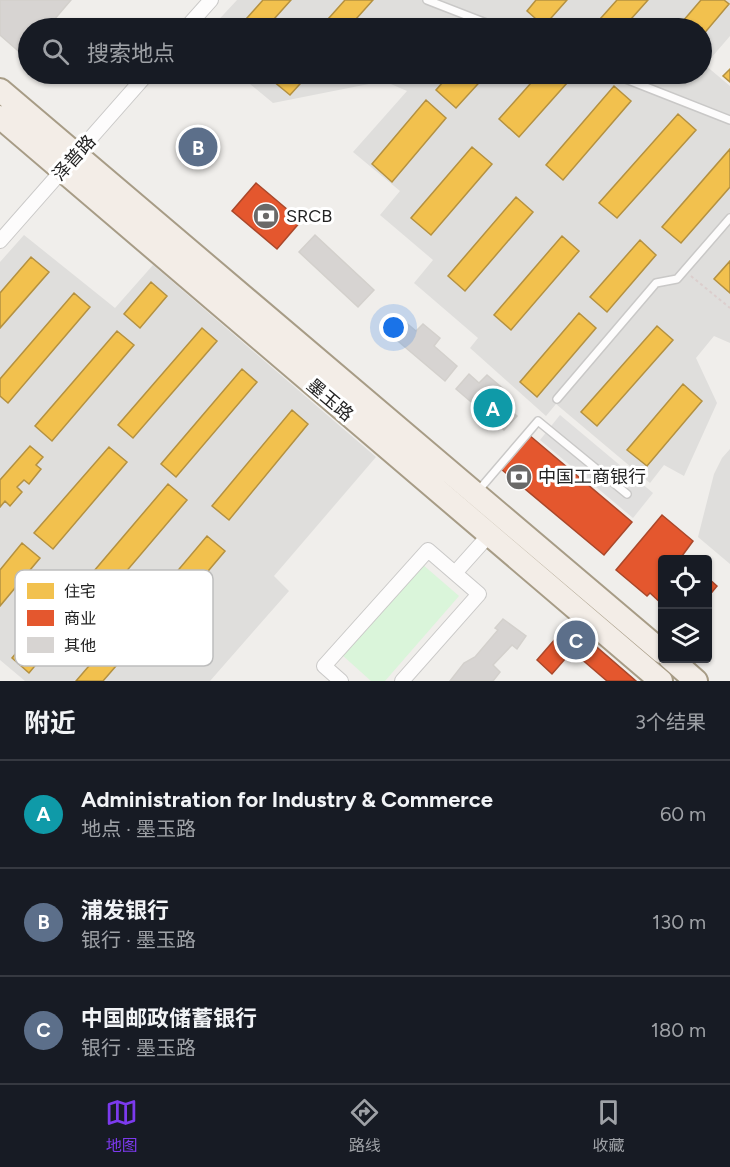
<!DOCTYPE html>
<html lang="zh">
<head>
<meta charset="utf-8">
<style>
  :root { --surface:#171b24; --page:#242831; --text:#f1f3f6; --muted:#9ea1a6; --line:#363941; --accent:#7c3aed }
  body { margin:0; font-family:Figtree,"Noto Sans SC",sans-serif; background:var(--page); color:var(--text) }
  .controls { position:absolute; right:18px; bottom:18px; display:grid; overflow:hidden; border-radius:6px; box-shadow:0 2px 4px #0004 }
  .controls button { width:54px; height:54px; display:grid; place-items:center; padding:0; border:0; border-bottom:2px solid var(--line); background:var(--surface); color:var(--text); font:30px sans-serif }
  .you { position:absolute; left:394px; top:328px; width:21px; height:21px; margin:-15px; border:4px solid #fff; border-radius:50%; background:#1a73e8; box-shadow:0 0 0 9px #1a73e833 }
  .badge { display:grid; place-items:center; width:39px; height:39px; border-radius:50%; background:var(--accent); color:#fff; font-size:20px; font-weight:700 }
  .pin { position:absolute; translate:-50% -50%; border:3px solid #fff; box-shadow:0 2px 6px #0006 }
  .list { margin:0; padding:0; list-style:none }
  h2 { display:flex; justify-content:space-between; align-items:center; height:78px; margin:0; padding:0 24px; font-size:26px }
  h2 small { font-size:20px; font-weight:400; color:var(--muted) }
  .list li { display:grid; grid-template-columns:39px 1fr auto; gap:18px; align-items:center; box-sizing:border-box; height:108px; padding:0 24px; border-top:2px solid var(--line) }
  .list b { display:block; font-size:22px; white-space:nowrap }
  .list p { margin:0; font-size:20px; white-space:nowrap; color:var(--muted) }
  .list em { font-size:20px; font-style:normal; color:var(--muted) }
  .icon { flex:none; width:33px; height:33px; fill:none; stroke:currentColor; stroke-width:2; stroke-linecap:round; stroke-linejoin:round }
  .map { position:relative; flex:none; width:730px; height:681px; overflow:hidden }
  .search { position:absolute; background:var(--surface); box-shadow:0 2px 4px #0004; left:18px; right:18px; top:18px; height:66px; display:flex; align-items:center; gap:15px; box-sizing:border-box; padding:0 21px; border-radius:33px; color:var(--muted); font-size:22px }
  .sheet { height:402px; background:var(--surface) }
  nav { display:flex; justify-content:space-around; align-items:center; box-sizing:border-box; height:84px; border-top:2px solid var(--line); background:var(--surface); font-size:16px; color:var(--muted) }
  nav a { display:grid; justify-items:center; gap:3px }
  nav .on { color:var(--accent) }
  .map>svg:first-child { display:block }
  .residential { fill:#dfdedc }
  .park { fill:#daf5da }
  .parking { fill:#e0dfde }
  .homes { fill:#f2c14e; stroke:#b49141; stroke-width:1.5 }
  .shops { fill:#e4572e; stroke:#aa472a; stroke-width:1.5 }
  .building { fill:#d7d4d2; stroke:#d3d0cc; stroke-width:1.5 }
  .lines { fill:none; stroke-linecap:round; stroke-linejoin:round }
  .service-casing { stroke:#c9c8c7; stroke-width:10 }
  .minor-casing { stroke:#c9c8c7; stroke-width:16 }
  .primary-casing { stroke:#a79c86; stroke-width:26 }
  .path { stroke:#dccecd; stroke-width:2; stroke-dasharray:3 3; stroke-linecap:butt }
  .service { stroke:#fdfcfc; stroke-width:7 }
  .minor { stroke:#fdfcfc; stroke-width:14 }
  .primary { stroke:#f3ede7; stroke-width:22 }
  .labels { text-anchor:middle; dominant-baseline:central; stroke-width:6; stroke-linejoin:round; paint-order:stroke }
  .street-label { font-size:18px; fill:#222; stroke:#fff }
  .poi-label { font-size:18px; fill:#222; stroke:#fff; text-anchor:start }
  .key { fill:#fff; stroke:#bdbdbd; stroke-width:1.5 }
  .key-label { font-size:16px; fill:#222 }
</style>
</head>
<body>
<div class="map">
<svg width="730" height="681" viewBox="0 0 730 681">
  <rect width="100%" height="100%" fill="#f0eeeb"/>
  <path class="residential" d="M237,0H730V36L705,65L730,86V343L714,336L696,358L717,403L684,476L664,465L650,483L556,404L546,416L470,348L478,338L414,283L433,260L380,215L400,191L353,152L407,91L384,81L273,103L250,84H217L204,74H702V28H211Z
    M24,235L115,308L153,265L376,457L274,576L289,591L210,681H25L0,660V262Z
    M730,449V564L698,537L714,474L722,458Z"/>
  <path class="park" d="M422,564L459,596L385,681H371L341,654Z"/>
  <path class="parking" d="M560,415L653,493L633,518L540,440Z"/>
  <path class="homes" d="M263,0H291L266,28H238Z
    M345,0H373L348,28H320Z
    M536,0H567L544,26L527,11Z
    M617,0H648L623,28H592Z
    M701,0H724L729,4L702,36V28H677Z
    M730,69V82L723,76Z
    M280,74H309L290,95L273,81Z
    M450,74H487L456,108L436,90Z
    M539,74H557L567,83L519,137L499,119Z
    M614,86L631,101L563,180L546,165Z
    M426,100L446,118L392,182L372,164Z
    M678,114L696,130L617,218L599,203Z
    M472,147L492,164L431,235L411,218Z
    M730,149V187L681,243L662,227Z
    M516,197L533,212L465,291L448,276Z
    M562,236L579,251L511,330L494,315Z
    M640,240L656,255L607,312L590,297Z
    M31,257L49,272L0,328V293Z
    M730,261V293L714,279Z
    M151,282L167,296L140,328L124,314Z
    M74,293L90,307L8,403L0,396V379Z
    M579,313L596,328L537,397L520,382Z
    M657,326L673,340L597,426L581,412Z
    M202,328L217,341L133,438L118,425Z
    M117,331L134,345L52,441L35,426Z
    M242,369L257,382L176,477L161,464Z
    M683,384L702,401L647,466L627,450Z
    M292,410L308,424L229,520L212,506Z
    M30,446L43,457L36,465L41,469L29,484L24,480L17,487L22,492L10,506L5,501L0,507V480Z
    M109,447L127,462L53,549L34,533Z
    M168,484L187,500L113,587L94,571Z
    M207,536L225,551L160,628L142,613Z
    M22,543L40,558L0,606V570Z
    M67,593L84,607L29,673L12,658Z
    M119,631L135,644L103,681H76Z"/>
  <path class="shops" d="M256,183L301,221L277,249L232,211Z
    M529,435L632,522L604,555L501,469Z
    M662,515L693,541L682,556L686,560H662V604L650,593L647,596L616,570Z
    M708,578L717,586L708,597Z
    M569,623L636,681H607L572,651L552,674L537,660Z"/>
  <path class="building" d="M0,0H71L47,28H28V51L24,56L0,35Z
    M315,235L374,290L358,307L299,252Z
    M398,316L416,331L423,324L440,338L434,346L457,366L445,381L386,331Z
    M469,374L479,383L487,375L506,391L498,399L517,416L504,430L456,389Z
    M503,619L526,636L517,649L512,645L493,665L500,672L493,681H450L464,663L475,657L498,630L495,628Z"/>
  <g class="lines">
    <defs>
      <path id="service" d="M427,0L499,28
        M613,74L730,120
        M557,399L656,283L677,279L730,218
        M478,491L538,421L627,494"/>
      <path id="minor" d="M186,28L211,0
        M0,241L147,74
        M455,573L489,535
        M341,681L324,666L428,550L479,594L402,681"/>
      <path id="primary" d="M0,90L662,652
        M0,117L661,681
        M670,658L696,681"/>
    </defs>
    <use href="#service" class="service-casing"/>
    <use href="#minor" class="minor-casing"/>
    <use href="#primary" class="primary-casing"/>
    <path class="path" d="M691,276L730,308"/>
    <use href="#service" class="service"/>
    <use href="#minor" class="minor"/>
    <use href="#primary" class="primary"/>
  </g>
  <defs>
    <symbol id="bank-disc" viewBox="-11 -11 22 22"><circle r="9.5" fill="#6a6968" stroke="#fff"/><path d="M-6-4H6V4H-6ZM0-2.3a2.3 2.3 0 1 0 0 4.6a2.3 2.3 0 1 0 0-4.6Z" fill="#fff"/></symbol>
  </defs>
  <g fill-rule="evenodd">
    <use href="#bank-disc" x="251" y="201" width="30" height="30"/>
    <use href="#bank-disc" x="504" y="462" width="30" height="30"/>
  </g>
  <g class="labels">
    <g class="street-label">
      <text transform="translate(74 158) rotate(-48)">泽普路</text>
      <text transform="translate(330 400) rotate(40)">墨玉路</text>
    </g>
    <g class="poi-label">
      <text x="286" y="216">SRCB</text>
      <text x="538" y="477">中国工商银行</text>
    </g>
  </g>
  <rect x="15" y="570" width="198" height="96" rx="9" class="key"/>
  <rect x="27" y="583" width="27" height="16" fill="#f2c14e"/>
  <rect x="27" y="610" width="27" height="16" fill="#e4572e"/>
  <rect x="27" y="637" width="27" height="16" fill="#d7d4d2"/>
  <g class="key-label">
    <text x="64" y="597">住宅</text>
    <text x="64" y="624">商业</text>
    <text x="64" y="651">其他</text>
  </g>
</svg>
<div class="controls">
<button><svg class="icon" aria-label="locate" viewBox="0 0 24 24"><circle cx="12" cy="12" r="6"/><path d="M12 2v4M12 18v4M2 12h4M18 12h4"/></svg></button>
<button><svg class="icon" aria-label="layers" viewBox="0 0 24 24"><path d="M12 4l9 5-9 5-9-5zM3 14l9 5 9-5"/></svg></button>
</div>
<div class="you"></div>
<div class="pin badge" style="left:493px;top:408px;background:#0f9aa8">A</div>
<div class="pin badge" style="left:198px;top:147px;background:#5c6f8a">B</div>
<div class="pin badge" style="left:576px;top:640px;background:#5c6f8a">C</div>
<div class="search"><svg class="icon" aria-label="search" viewBox="0 0 24 24"><circle cx="10" cy="10" r="6"/><path d="M15 15l6 6"/></svg>搜索地点</div>
</div>
<section class="sheet">
<h2>附近<small>3个结果</small></h2>
<ul class="list">
<li><span class="badge" style="background:#0f9aa8">A</span><div><b>Administration for Industry &amp; Commerce</b><p>地点 · 墨玉路</p></div><em>60 m</em></li>
<li><span class="badge" style="background:#5c6f8a">B</span><div><b>浦发银行</b><p>银行 · 墨玉路</p></div><em>130 m</em></li>
<li><span class="badge" style="background:#5c6f8a">C</span><div><b>中国邮政储蓄银行</b><p>银行 · 墨玉路</p></div><em>180 m</em></li>
</ul>
</section>
<nav>
<a class="on"><svg class="icon" aria-label="map" viewBox="0 0 24 24"><path d="M3 6l6-2 6 2 6-2v14l-6 2-6-2-6 2zM9 4v14M15 6v14"/></svg>地图</a>
<a><svg class="icon" aria-label="directions" viewBox="0 0 24 24"><path d="M12 3l9 9-9 9-9-9zM9 14v-3h6M13 9l2 2-2 2"/></svg>路线</a>
<a><svg class="icon" aria-label="saved" viewBox="0 0 24 24"><path d="M7 4h10v16l-5-4-5 4z"/></svg>收藏</a>
</nav>
</body>
</html>
